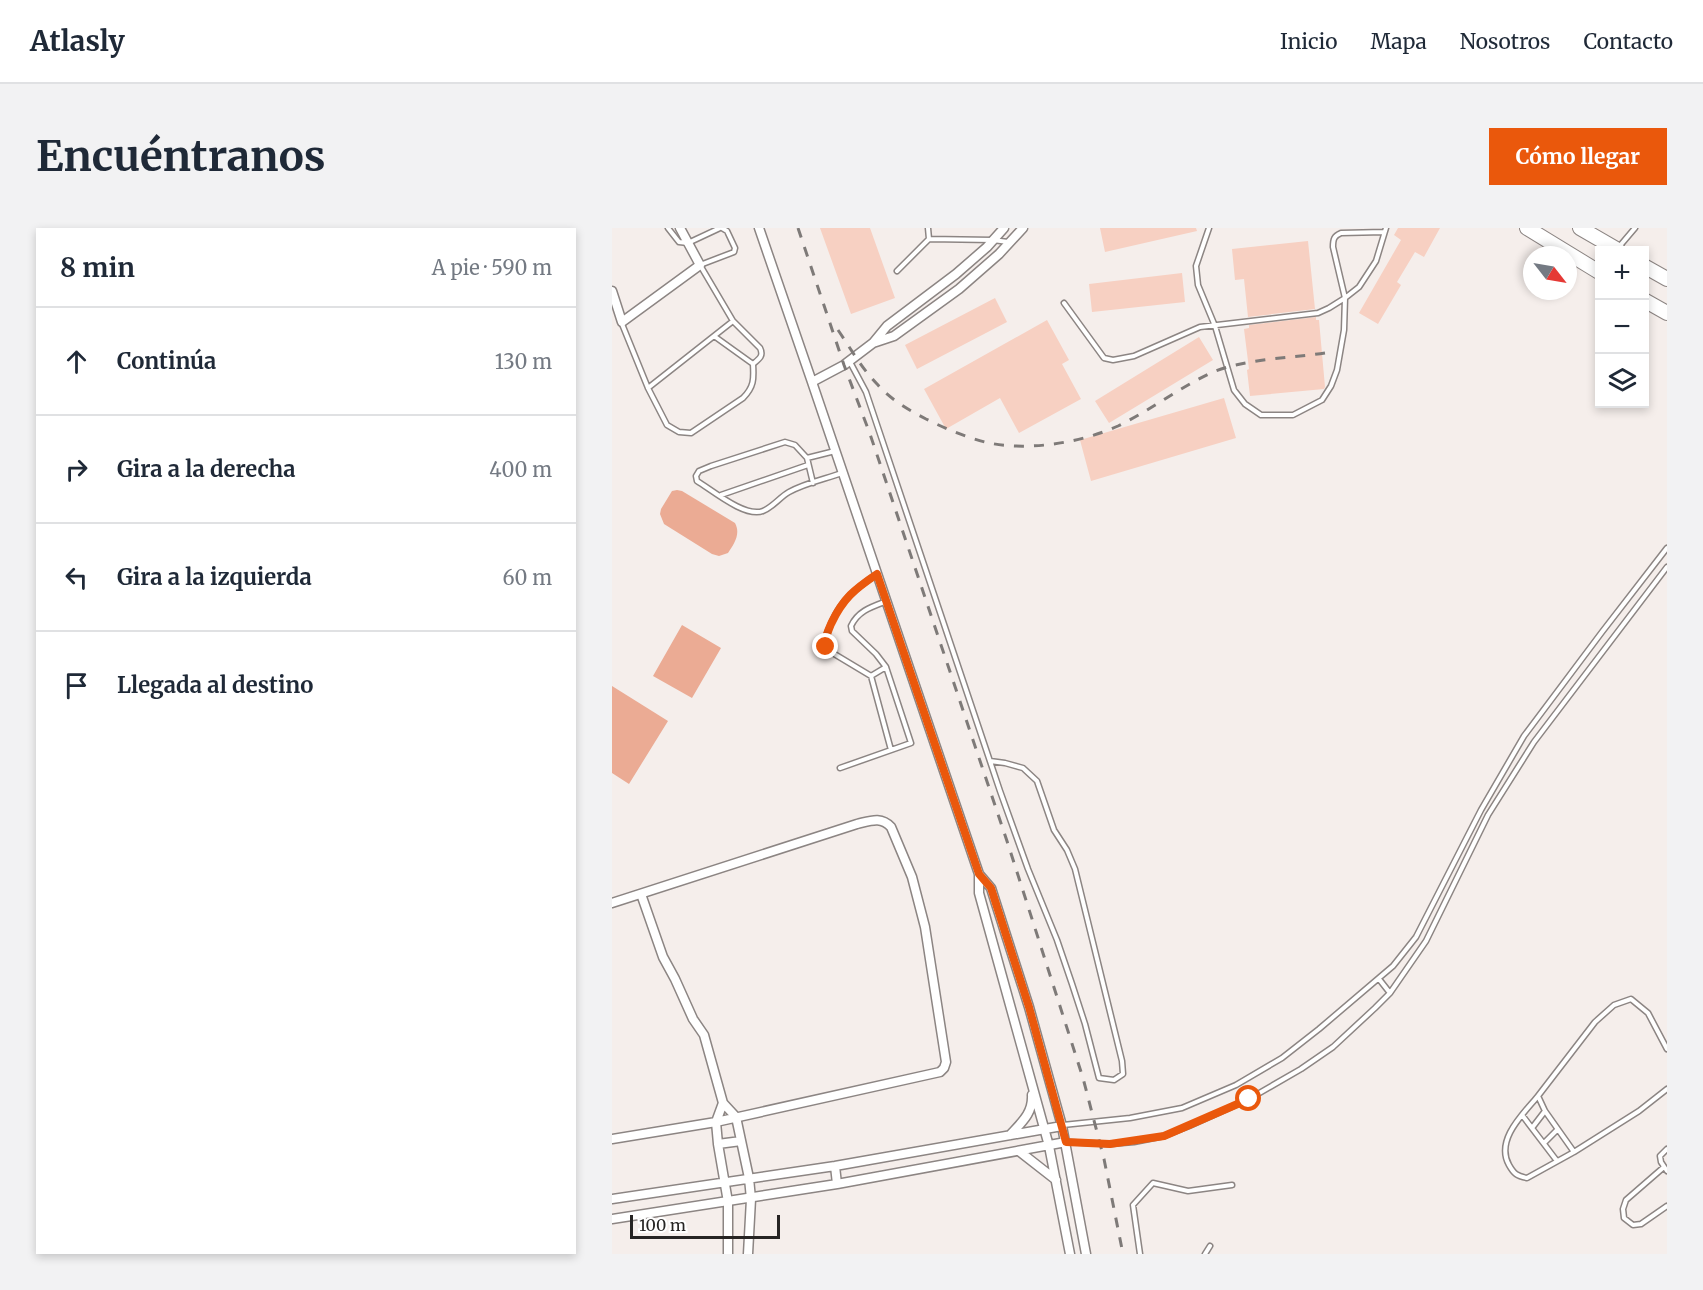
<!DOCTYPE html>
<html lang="es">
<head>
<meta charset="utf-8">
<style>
  :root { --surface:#fff; --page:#f2f2f3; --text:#1f2937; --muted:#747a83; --line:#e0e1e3; --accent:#ea580c }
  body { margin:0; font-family:Merriweather,serif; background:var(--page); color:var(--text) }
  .controls { position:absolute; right:18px; top:18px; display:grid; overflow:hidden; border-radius:0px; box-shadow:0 3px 9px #0003 }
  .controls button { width:54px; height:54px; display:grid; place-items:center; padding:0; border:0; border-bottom:2px solid var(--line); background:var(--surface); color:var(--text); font:30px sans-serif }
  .compass { position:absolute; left:911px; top:18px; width:54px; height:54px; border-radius:50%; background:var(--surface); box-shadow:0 3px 9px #0003; rotate:121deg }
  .scale { position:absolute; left:18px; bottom:15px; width:150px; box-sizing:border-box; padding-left:6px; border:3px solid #262423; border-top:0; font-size:16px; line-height:21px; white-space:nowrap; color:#262423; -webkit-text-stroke:4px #fff; paint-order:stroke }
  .stop { position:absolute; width:18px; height:18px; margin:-14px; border:4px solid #ea580c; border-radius:50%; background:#fff }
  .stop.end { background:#ea580c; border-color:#fff; box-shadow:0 2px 6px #0008 }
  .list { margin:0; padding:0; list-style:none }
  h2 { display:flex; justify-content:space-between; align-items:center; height:78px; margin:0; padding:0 24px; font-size:26px }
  h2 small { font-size:20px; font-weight:400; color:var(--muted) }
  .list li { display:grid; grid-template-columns:39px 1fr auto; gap:18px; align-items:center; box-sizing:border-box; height:108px; padding:0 24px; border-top:2px solid var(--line) }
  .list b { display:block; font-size:22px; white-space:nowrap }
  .list em { font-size:20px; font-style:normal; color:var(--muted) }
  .icon { flex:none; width:33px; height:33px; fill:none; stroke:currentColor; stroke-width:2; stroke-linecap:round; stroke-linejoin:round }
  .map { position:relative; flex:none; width:1055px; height:1026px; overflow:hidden; border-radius:0px }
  header { display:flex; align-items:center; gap:36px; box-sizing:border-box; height:84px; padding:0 30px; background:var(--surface); border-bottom:2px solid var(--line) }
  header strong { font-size:28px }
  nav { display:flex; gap:33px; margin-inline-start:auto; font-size:21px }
  .intro { display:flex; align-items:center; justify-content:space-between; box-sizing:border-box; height:144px; padding:0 36px }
  h1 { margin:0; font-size:42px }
  .button { padding:15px 27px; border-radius:0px; background:var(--accent); color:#fff; font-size:21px; font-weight:700 }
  main { display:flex; gap:36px; padding:0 36px }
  aside { flex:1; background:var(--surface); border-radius:0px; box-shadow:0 3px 9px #0003 }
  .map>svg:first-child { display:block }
  .green { fill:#ebab94 }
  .building { fill:#f7d0c2 }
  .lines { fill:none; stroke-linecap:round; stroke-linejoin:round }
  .lane-casing { stroke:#8c8583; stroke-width:7 }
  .street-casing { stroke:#8c8583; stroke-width:11 }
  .primary-casing { stroke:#8c8583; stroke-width:16 }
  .lane { stroke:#fff; stroke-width:4 }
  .street { stroke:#fff; stroke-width:8 }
  .primary { stroke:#fff; stroke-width:14 }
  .rail { stroke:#7e7a78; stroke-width:3; stroke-dasharray:10 10; stroke-linecap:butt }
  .route { stroke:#ea580c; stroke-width:8 }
</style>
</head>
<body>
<header>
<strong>Atlasly</strong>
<nav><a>Inicio</a><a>Mapa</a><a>Nosotros</a><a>Contacto</a></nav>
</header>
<div class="intro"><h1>Encuéntranos</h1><a class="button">Cómo llegar</a></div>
<main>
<aside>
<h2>8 min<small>A pie · 590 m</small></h2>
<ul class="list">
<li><svg class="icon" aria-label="ahead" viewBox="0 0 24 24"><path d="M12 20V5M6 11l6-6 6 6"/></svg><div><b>Continúa</b></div><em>130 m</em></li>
<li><svg class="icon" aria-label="right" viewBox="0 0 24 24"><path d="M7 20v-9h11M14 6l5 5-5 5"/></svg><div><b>Gira a la derecha</b></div><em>400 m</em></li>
<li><svg class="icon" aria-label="left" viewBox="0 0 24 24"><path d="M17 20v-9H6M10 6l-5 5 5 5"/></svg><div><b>Gira a la izquierda</b></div><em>60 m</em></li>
<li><svg class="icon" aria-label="arrive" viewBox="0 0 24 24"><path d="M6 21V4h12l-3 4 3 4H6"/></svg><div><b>Llegada al destino</b></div></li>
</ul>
</aside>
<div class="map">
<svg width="1055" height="1026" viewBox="0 0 1055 1026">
  <rect width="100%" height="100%" fill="#f5eeeb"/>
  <path class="green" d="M65,262L70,263L123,295C129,306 122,316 116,325L107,328L100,326L52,296L48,286L49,281L60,263Z
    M70,397L109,420L80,470L41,448Z
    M0,458L56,493L17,556L0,545Z"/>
  <path class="building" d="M208,0H258L283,70L239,86Z
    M488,0H584L585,3L493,24Z
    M786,0H828L812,29L803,24L785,54L789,57L766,96L747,85L789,12L782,7Z
    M696,13L703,81L636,89L632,51L623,52L620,21Z
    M570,45L573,74L480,84L477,56Z
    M383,70L395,94L305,141L293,117Z
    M704,89V92H707L713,159L712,161L638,168L635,142L637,141L632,101L637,100V97Z
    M435,92L457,132L450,136L469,171L407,205L388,170L334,201L312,161Z
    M587,109L601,132L497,195L483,173Z
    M612,170L624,210L479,253L468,212Z"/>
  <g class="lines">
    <defs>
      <path id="lane" d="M56,0L67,14L76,15L108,0
        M772,4L729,5C722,8 721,11 721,19L733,70L747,59L764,33L774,0
        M317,11L381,12L396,14
        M1006,20L1023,0
        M285,43L317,11L316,0
        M452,75L492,130L501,132L522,128L588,99L706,85L717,80L733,70L732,102L725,142L719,158L710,172L681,187H649L633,176L622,162L603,98L586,57L584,38L597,0
        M10,96L36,160L55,197L67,204L79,205L131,170C142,159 142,151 141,136C147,131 152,128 148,120L121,93L88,37L122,24L123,20L115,3L110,0
        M102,108L141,136
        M238,134L254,164L388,563L416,641L445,712L460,756L473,796L487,850L502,852L511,846L510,833L463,641L455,622L442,602L425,553L411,540L393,535L378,533
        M36,160L121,93
        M223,223L195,230L183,217L173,214L99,238L87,243L84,248L85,253C100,262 133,290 151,283C161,279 168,269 177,264C193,255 213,251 230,245
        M195,230L201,255
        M109,267L196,237
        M265,346C235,366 222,380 212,415L219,424L259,448L274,439L264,426L240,403L239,398C246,383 259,379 275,373
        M259,448L279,522
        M228,540L299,515L274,439
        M767,751L778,765
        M1055,821L1036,785L1019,771L1002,777L983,794L926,868L933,883L962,924L1027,883L1055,861
        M926,868C911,886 883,912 897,937C902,946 905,948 915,950L962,924
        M910,887L945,933
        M451,897L518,890L570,880L624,857L670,830L707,801L781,738L804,709L869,582L912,508L990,404L1055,320
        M920,900L933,883
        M455,914L498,916L522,914L552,908L577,898L637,871L689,841L721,819L763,780L778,765L814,713L876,587L922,514L1055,339
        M932,915L945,902
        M1055,921L1048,928L1049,934L1055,943
        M1052,939L1014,972L1011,981L1012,990L1021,997L1029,996L1055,978
        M528,1026L521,977L541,955L576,963L620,957
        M593,1026L598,1018"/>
      <path id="street" d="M147,0L200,154
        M392,0L375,19L344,46L275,98L261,115L232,137L200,154L367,646V665L437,918L458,1026
        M0,63L10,94L88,37L68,0
        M261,115L282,108L347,61L387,26L411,0
        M367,646L379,660L417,779L450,898L474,1026
        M29,666L51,729L63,751L81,791L92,807L111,875L124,889L137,950L139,971L136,1026
        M0,675L245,596C258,593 269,588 279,599L300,649L313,699L334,834L332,840L328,844L104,894L0,911
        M111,875L104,894L106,916L116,974V1026
        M398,907C410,894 421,885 420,867
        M106,916L129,913
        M407,923L444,952
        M223,938L225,956
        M0,971L223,938L450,898
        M0,991L225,956L454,914"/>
      <path id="primary" d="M915,0L987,44
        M968,0L1006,22
        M1032,38L1055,51
        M1032,72L1055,85"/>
    </defs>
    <use href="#lane" class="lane-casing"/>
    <use href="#street" class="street-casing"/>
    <use href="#primary" class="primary-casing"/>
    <use href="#lane" class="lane"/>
    <use href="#street" class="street"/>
    <use href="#primary" class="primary"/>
    <path class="rail" d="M186,0L232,137L258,206L396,616L471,850L492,931L511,1026
      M226,102C239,121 250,141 266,157C279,172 297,182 314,191C332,200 353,209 373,214C413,224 469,215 506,198C539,182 568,159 601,144C633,131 678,130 713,125"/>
  </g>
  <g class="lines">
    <path class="route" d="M214,419C212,411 216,403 219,396C231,370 243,361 265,346L367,646L379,660L417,779L454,914L498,916L552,908L637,871"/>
  </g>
</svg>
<div class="controls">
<button>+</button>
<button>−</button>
<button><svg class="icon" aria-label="layers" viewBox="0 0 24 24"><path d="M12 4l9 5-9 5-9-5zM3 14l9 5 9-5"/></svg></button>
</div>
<svg class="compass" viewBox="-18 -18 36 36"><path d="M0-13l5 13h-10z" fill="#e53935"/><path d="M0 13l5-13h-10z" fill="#747a83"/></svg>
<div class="scale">100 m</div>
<div class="stop" style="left:637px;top:871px"></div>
<div class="stop end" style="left:214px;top:419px"></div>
</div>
</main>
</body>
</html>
